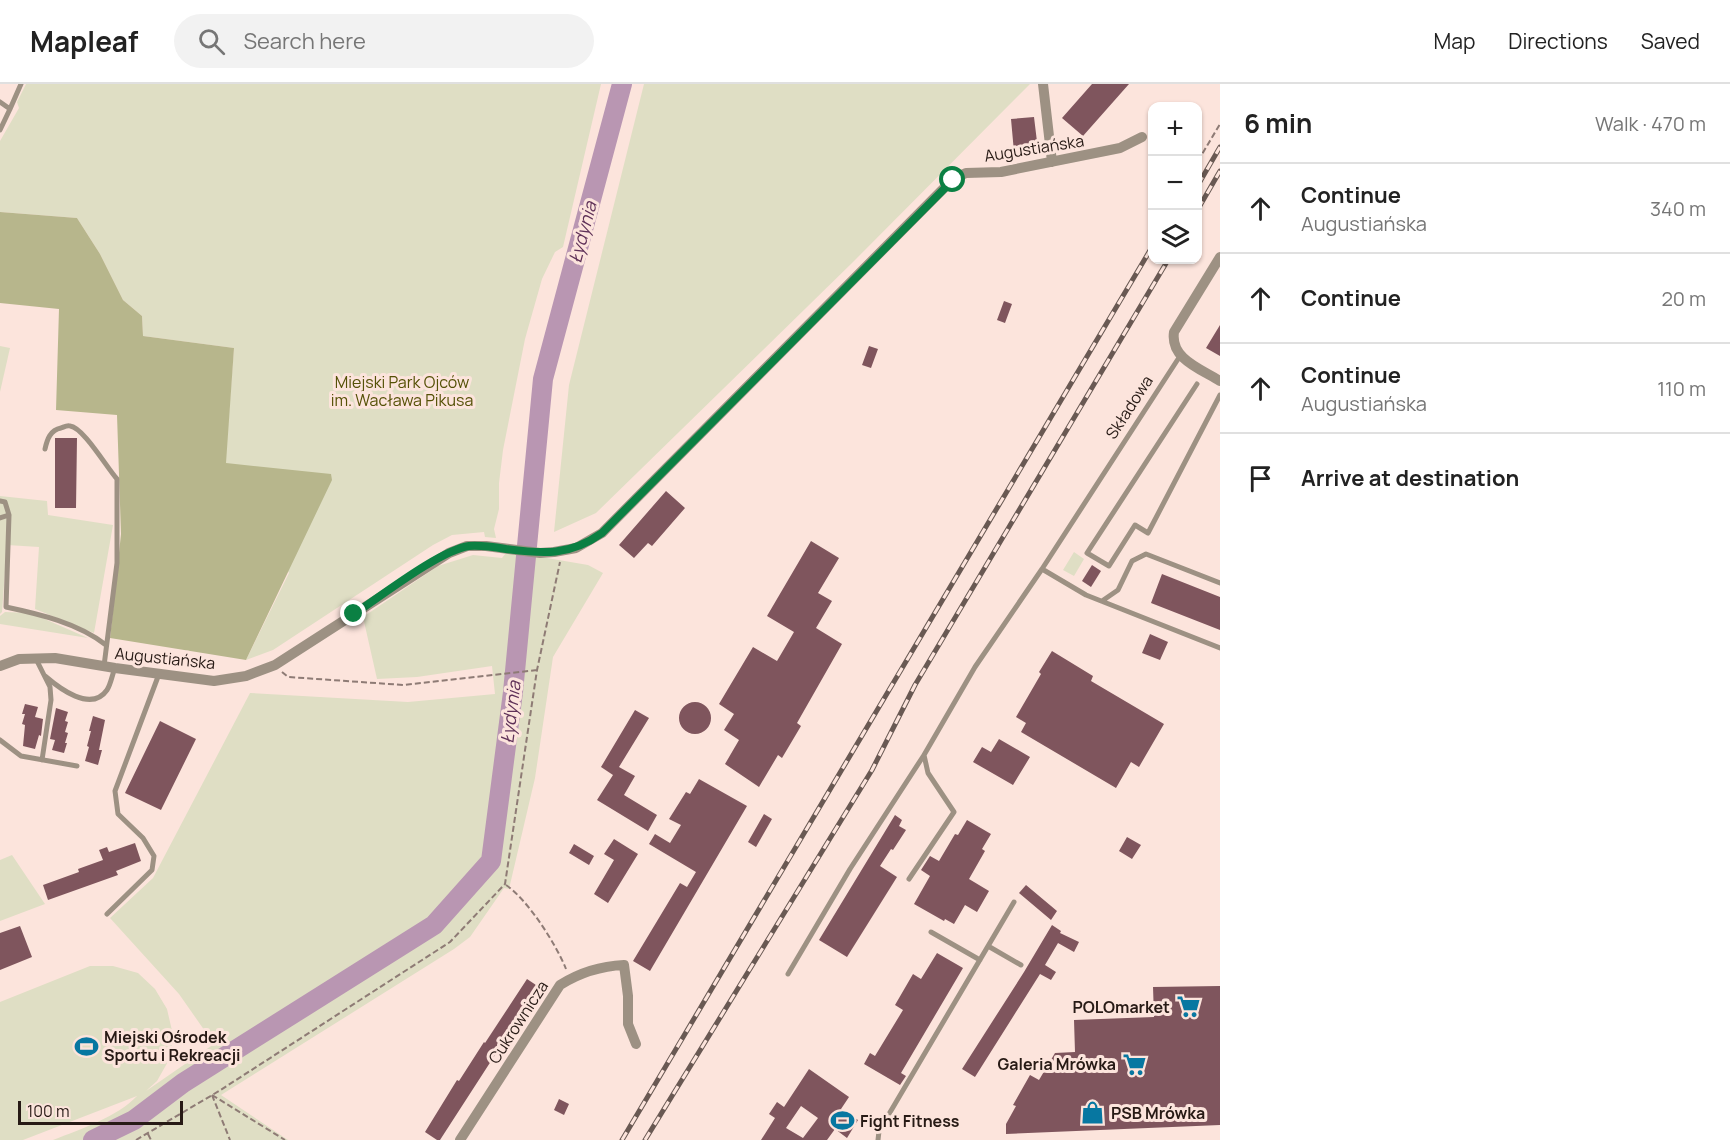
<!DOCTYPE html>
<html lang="en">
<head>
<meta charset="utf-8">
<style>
  :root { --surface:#fff; --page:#f2f2f2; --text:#222; --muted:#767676; --line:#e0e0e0 }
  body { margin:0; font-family:Manrope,sans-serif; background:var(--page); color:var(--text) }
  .controls { position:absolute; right:18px; top:18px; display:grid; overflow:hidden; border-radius:12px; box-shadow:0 2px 4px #0004 }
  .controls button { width:54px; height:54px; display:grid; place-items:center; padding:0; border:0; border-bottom:2px solid var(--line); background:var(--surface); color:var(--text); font:30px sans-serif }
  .scale { position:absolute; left:18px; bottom:15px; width:165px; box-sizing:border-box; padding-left:6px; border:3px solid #271a15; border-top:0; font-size:16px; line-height:21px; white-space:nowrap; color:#271a15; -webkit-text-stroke:4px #fce4dc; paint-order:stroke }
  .stop { position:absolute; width:18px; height:18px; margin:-14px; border:4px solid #0b8043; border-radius:50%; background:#fff }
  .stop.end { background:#0b8043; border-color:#fff; box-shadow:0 2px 6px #0008 }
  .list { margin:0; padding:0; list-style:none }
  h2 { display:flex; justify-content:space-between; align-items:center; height:78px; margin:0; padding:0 24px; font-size:26px }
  h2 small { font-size:20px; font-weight:400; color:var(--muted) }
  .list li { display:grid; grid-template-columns:39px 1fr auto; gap:18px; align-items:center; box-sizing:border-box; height:90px; padding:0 24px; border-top:2px solid var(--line) }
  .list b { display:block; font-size:22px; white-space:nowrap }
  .list p { margin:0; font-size:20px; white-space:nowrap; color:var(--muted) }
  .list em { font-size:20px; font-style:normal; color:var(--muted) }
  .icon { flex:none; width:33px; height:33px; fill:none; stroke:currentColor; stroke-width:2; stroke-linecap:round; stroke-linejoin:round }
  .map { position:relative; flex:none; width:1220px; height:1056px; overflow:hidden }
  header { display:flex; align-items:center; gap:36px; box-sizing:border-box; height:84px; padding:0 30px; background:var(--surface); border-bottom:2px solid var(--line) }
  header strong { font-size:28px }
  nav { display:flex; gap:33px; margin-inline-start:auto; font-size:21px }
  .search { width:420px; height:54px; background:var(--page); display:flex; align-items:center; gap:15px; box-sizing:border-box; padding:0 21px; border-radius:33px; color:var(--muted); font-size:22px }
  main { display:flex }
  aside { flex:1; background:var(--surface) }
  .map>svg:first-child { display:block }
  .green { fill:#dfdec4 }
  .forest { fill:#b7b68c }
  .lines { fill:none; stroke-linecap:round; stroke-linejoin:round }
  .river { stroke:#b996b2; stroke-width:20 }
  .building { fill:#7f555d; fill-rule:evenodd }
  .path { stroke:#8e7b75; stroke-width:2; stroke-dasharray:6 3; stroke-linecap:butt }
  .lane { stroke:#9d9183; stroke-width:5 }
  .street { stroke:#9d9183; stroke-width:10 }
  .rail-casing { stroke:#695953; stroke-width:5 }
  .rail { stroke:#fce4dc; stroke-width:3; stroke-dasharray:9; stroke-linecap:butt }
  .route { stroke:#0b8043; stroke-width:8 }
  .labels { text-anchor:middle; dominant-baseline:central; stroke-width:6; stroke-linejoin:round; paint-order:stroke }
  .street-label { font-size:16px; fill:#271a15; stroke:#fce4dc }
  .park-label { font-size:16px; fill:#555107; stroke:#fce4dc }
  .poi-label { font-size:16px; font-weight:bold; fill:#271a15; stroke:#fce4dc; text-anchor:start }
  .water-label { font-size:18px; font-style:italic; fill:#5f3158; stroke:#fce4dc }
</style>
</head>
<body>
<header>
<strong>Mapleaf</strong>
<div class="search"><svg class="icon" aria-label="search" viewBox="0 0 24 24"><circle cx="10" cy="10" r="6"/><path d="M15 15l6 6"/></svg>Search here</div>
<nav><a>Map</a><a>Directions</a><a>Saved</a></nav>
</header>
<main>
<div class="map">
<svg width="1220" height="1056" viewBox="0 0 1220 1056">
  <rect width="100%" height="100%" fill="#fce4dc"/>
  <path class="green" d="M26,0H601L563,163L555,168L542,195L525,255L503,366L499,399V425L494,445L496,454L485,453L484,448L452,451L433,461L273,566L246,576L289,489L225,379L234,264L143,252L142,232L123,216L100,170L77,134L0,128V57L19,24L17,18Z
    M644,0H1030L852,179L596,429L554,448L569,301Z
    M0,262L10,264L0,308Z
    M0,412L47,417L48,431L113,441L94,549L35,525L39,463L7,461L2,528L0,530Z
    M509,465L541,473L588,481L603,489L553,573L535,694L509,805L504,804L470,853L454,865L221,1011L288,1056H53C81,1045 117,1033 137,1012L23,1056H0V918L90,882H113L138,889L155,905L167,925L173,951L170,974L157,997L146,1007L214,960L179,910L110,834L153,794L250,609L408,618L495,610L492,582L417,593L377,595L363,533L438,482L473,471L502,474Z
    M1074,468L1084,475L1074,492L1063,486Z
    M5,528L31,529L88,554L0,540V532Z
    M12,771L45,820L0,837V776Z"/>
  <path class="forest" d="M0,128L77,134L100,170L123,216L142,232L143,252L234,264L226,379L331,390L332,396L246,576L110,554L121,450L117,331L56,326L59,225L0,219Z"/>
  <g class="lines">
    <path class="river" d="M93,1056L134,1036L183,999L434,841L491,777L513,608L543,295L622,0"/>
  </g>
  <path class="building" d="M1092,0H1129L1083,52L1062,34Z
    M1034,33L1038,66L1014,68L1011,35Z
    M1004,217L1012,220L1005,239L997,236Z
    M1220,241V272L1206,264Z
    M869,262L878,265L871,284L862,281Z
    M55,354H77L76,424H55Z
    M666,407L685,424L652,462L648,459L634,474L619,461Z
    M811,457L839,474L818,509L832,517L816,544L842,560L797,639L801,642L782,674L778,671L759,703L725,680L739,656L724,646L734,630L719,620L753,563L777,577L794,548L767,532Z
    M1092,481L1101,487L1091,503L1082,497Z
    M1162,490L1220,513V546L1151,519Z
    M1150,550L1168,558L1160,576L1142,569Z
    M1052,567L1093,592L1091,597L1164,640L1139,683L1131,678L1116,704L1021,648L1026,639L1016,633L1041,590L1039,588Z
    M679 634a16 16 0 1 1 32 0a16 16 0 1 1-32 0Z
    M25,620L38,623L35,633L43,635L41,652L39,651L35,665L23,662L25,641L22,640L25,630H22Z
    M56,624L68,628L65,637L68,638L65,648L68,649L65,659H67L64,669L52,666L55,656L50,655Z
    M635,626L649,634L619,683L635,692L624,711L657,731L648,747L597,716L613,691L601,683Z
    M93,632L105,636L99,666H102L98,681L85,677L89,663L87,662L91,647H89Z
    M160,637L196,655L161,726L125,709Z
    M999,655L1030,673L1013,701L973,678L982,663L991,668Z
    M699,695L747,722L650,887L633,877L680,799L687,803L696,788L649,760L655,750L670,759L681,741L669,735L686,708L690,710Z
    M764,730L772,735L756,763L748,758Z
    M895,731L902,736L899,742L906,746L893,766L891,765L880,782L897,793L847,873L819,856Z
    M967,736L991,750L982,765L985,767L969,795L989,807L977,828L965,821L954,840L945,835L944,837L914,820L930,792L921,786L930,772L939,777L955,750L958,751Z
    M1127,753L1141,761L1132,775L1119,767Z
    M614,755L638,770L608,819L594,810L614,776L604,770Z
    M135,759L141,777L116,787L118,791L48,816L43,801L79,788L78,785L103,776L99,766L107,763L109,768Z
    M574,760L594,772L589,781L569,769Z
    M1026,801L1057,827L1051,836L1019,809Z
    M1052,841L1061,847L1060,849L1079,858L1074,868L1058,859L1045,881L1056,888L1051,896L1040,890L975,993L962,985L1024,888Z
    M20,842L32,873L0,886V849Z
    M937,869L963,884L901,989L906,992L900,1001L864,980L870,969L875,972L903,926L895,921L913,890L921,895Z
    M527,895L539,903L440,1056H437L425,1048L457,996L459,997L484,958L485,959Z
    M1220,902V1041L1006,1050V1040L1016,1022L1013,1021L1030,991L1039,996L1055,969L1075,968L1074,936L1154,933L1153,903Z
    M809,985L849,1013L841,1025L858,1036L847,1054L835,1045L827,1056H761L775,1034L769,1030L777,1018L784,1023ZM801,1022L818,1034L803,1054L786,1044Z
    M559,1015L569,1020L564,1031L554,1026Z"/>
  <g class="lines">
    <path class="path" d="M1198,77L1220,40
      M282,588L288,593L404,601L537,586
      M506,801C528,816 556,860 566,885
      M212,1011L285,1056
      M212,1011L230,1056
      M148,1050L151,1056
      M136,1056L219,1007L450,858L505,800L537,586L560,478"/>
    <path class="lane" d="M0,18L10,25L21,0
      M0,46L10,25
      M1197,300L1087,469L1109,482L1135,441L1148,449L1220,311
      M45,365C47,356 50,346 61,344C64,343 67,341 70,342C83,343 107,384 117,395V479L104,582
      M0,417L5,418L9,431L6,523C39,530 78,539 106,561
      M0,434L9,431
      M1042,485L1086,511L1220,564
      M1102,517L1118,506L1132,477L1146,470L1220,499
      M36,575L50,603L51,616L42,676
      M45,592C59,604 91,629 107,606C111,600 112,591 115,584
      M0,656L21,672L77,682
      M909,795L954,728L928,689L924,671L975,583L1042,485L1180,272
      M107,830L152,786L154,772L143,754L118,730L115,707L159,590
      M931,848L980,876
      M988,862L1021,881
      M788,890L850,785L924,671
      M878,1056L879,1047L1014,818"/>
    <path class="street" d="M1043,0L1052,78
      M1220,173L1174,248C1170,275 1201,285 1220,297
      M0,582L19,575L55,574L115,584L214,597L246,592L275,581L449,469L467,462H486L540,469L554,468L576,464L602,449L953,95L966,89L1001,88L1120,64L1142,53
      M460,1056L560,901C579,889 601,882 624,881L628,912V940L636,960"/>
    <defs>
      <path id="rail" d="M1198,101L1220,63
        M1198,125L1220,87
        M622,1056L1152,163
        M645,1056L872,686L915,601L1168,176"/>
    </defs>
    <use href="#rail" class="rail-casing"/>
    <use href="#rail" class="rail"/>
  </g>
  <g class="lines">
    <path class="route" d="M354,530C380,513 440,466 469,462C481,461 494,463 506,465C543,470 570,472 602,449L953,96"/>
  </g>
  <defs>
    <symbol id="supermarket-bare" viewBox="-9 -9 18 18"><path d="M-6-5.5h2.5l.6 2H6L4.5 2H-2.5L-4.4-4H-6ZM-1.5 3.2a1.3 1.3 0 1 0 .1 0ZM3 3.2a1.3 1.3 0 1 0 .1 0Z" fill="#0777a1" stroke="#fce4dc" stroke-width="2.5" paint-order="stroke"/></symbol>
    <symbol id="stadium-bare" viewBox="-9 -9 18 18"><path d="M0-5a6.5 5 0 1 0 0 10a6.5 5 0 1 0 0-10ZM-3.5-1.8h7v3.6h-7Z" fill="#0777a1" stroke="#fce4dc" stroke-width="2.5" paint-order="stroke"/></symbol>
    <symbol id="shop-bare" viewBox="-9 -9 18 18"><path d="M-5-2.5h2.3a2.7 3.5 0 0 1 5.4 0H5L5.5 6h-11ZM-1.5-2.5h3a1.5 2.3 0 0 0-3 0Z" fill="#0777a1" stroke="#fce4dc" stroke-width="2.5" paint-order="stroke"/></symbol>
  </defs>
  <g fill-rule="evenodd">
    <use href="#supermarket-bare" x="1172" y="906" width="33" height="33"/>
    <use href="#stadium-bare" x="70" y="946" width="33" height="33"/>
    <use href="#supermarket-bare" x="1118" y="964" width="33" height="33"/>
    <use href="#shop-bare" x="1076" y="1012" width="33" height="33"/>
    <use href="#stadium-bare" x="826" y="1020" width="33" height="33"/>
  </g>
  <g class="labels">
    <g class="street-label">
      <text transform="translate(1034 64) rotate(-9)">Augustiańska</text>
      <text transform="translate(1129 323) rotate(-57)">Składowa</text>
      <text transform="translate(165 574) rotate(6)">Augustiańska</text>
      <text transform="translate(518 938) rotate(-57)">Cukrownicza</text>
    </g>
    <g class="park-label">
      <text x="402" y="298">Miejski Park Ojców<tspan x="402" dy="18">im. Wacława Pikusa</tspan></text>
    </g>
    <g class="poi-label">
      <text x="1170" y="923" text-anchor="end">POLOmarket</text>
      <text x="104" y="953">Miejski Ośrodek<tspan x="104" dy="18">Sportu i Rekreacji</tspan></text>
      <text x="1116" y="980" text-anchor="end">Galeria Mrówka</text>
      <text x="1111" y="1029">PSB Mrówka</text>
      <text x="860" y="1037">Fight Fitness</text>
    </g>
    <g class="water-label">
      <text transform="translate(582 148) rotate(-75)">Łydynia</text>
      <text transform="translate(510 628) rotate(-83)">Łydynia</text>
    </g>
  </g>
</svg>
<div class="controls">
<button>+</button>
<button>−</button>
<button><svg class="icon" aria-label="layers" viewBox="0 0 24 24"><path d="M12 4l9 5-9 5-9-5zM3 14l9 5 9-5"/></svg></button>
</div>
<div class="scale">100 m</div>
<div class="stop" style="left:953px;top:96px"></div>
<div class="stop end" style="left:354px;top:530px"></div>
</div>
<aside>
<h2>6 min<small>Walk · 470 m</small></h2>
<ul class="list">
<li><svg class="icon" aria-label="ahead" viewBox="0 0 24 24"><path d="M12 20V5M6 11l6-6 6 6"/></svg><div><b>Continue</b><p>Augustiańska</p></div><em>340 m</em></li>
<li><svg class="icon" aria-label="ahead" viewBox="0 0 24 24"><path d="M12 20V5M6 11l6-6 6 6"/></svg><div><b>Continue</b></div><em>20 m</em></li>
<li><svg class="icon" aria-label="ahead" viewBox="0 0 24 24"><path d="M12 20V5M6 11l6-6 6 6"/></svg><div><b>Continue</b><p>Augustiańska</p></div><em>110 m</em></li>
<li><svg class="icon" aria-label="arrive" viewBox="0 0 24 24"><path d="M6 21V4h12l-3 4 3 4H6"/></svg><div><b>Arrive at destination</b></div></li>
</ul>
</aside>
</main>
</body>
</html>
